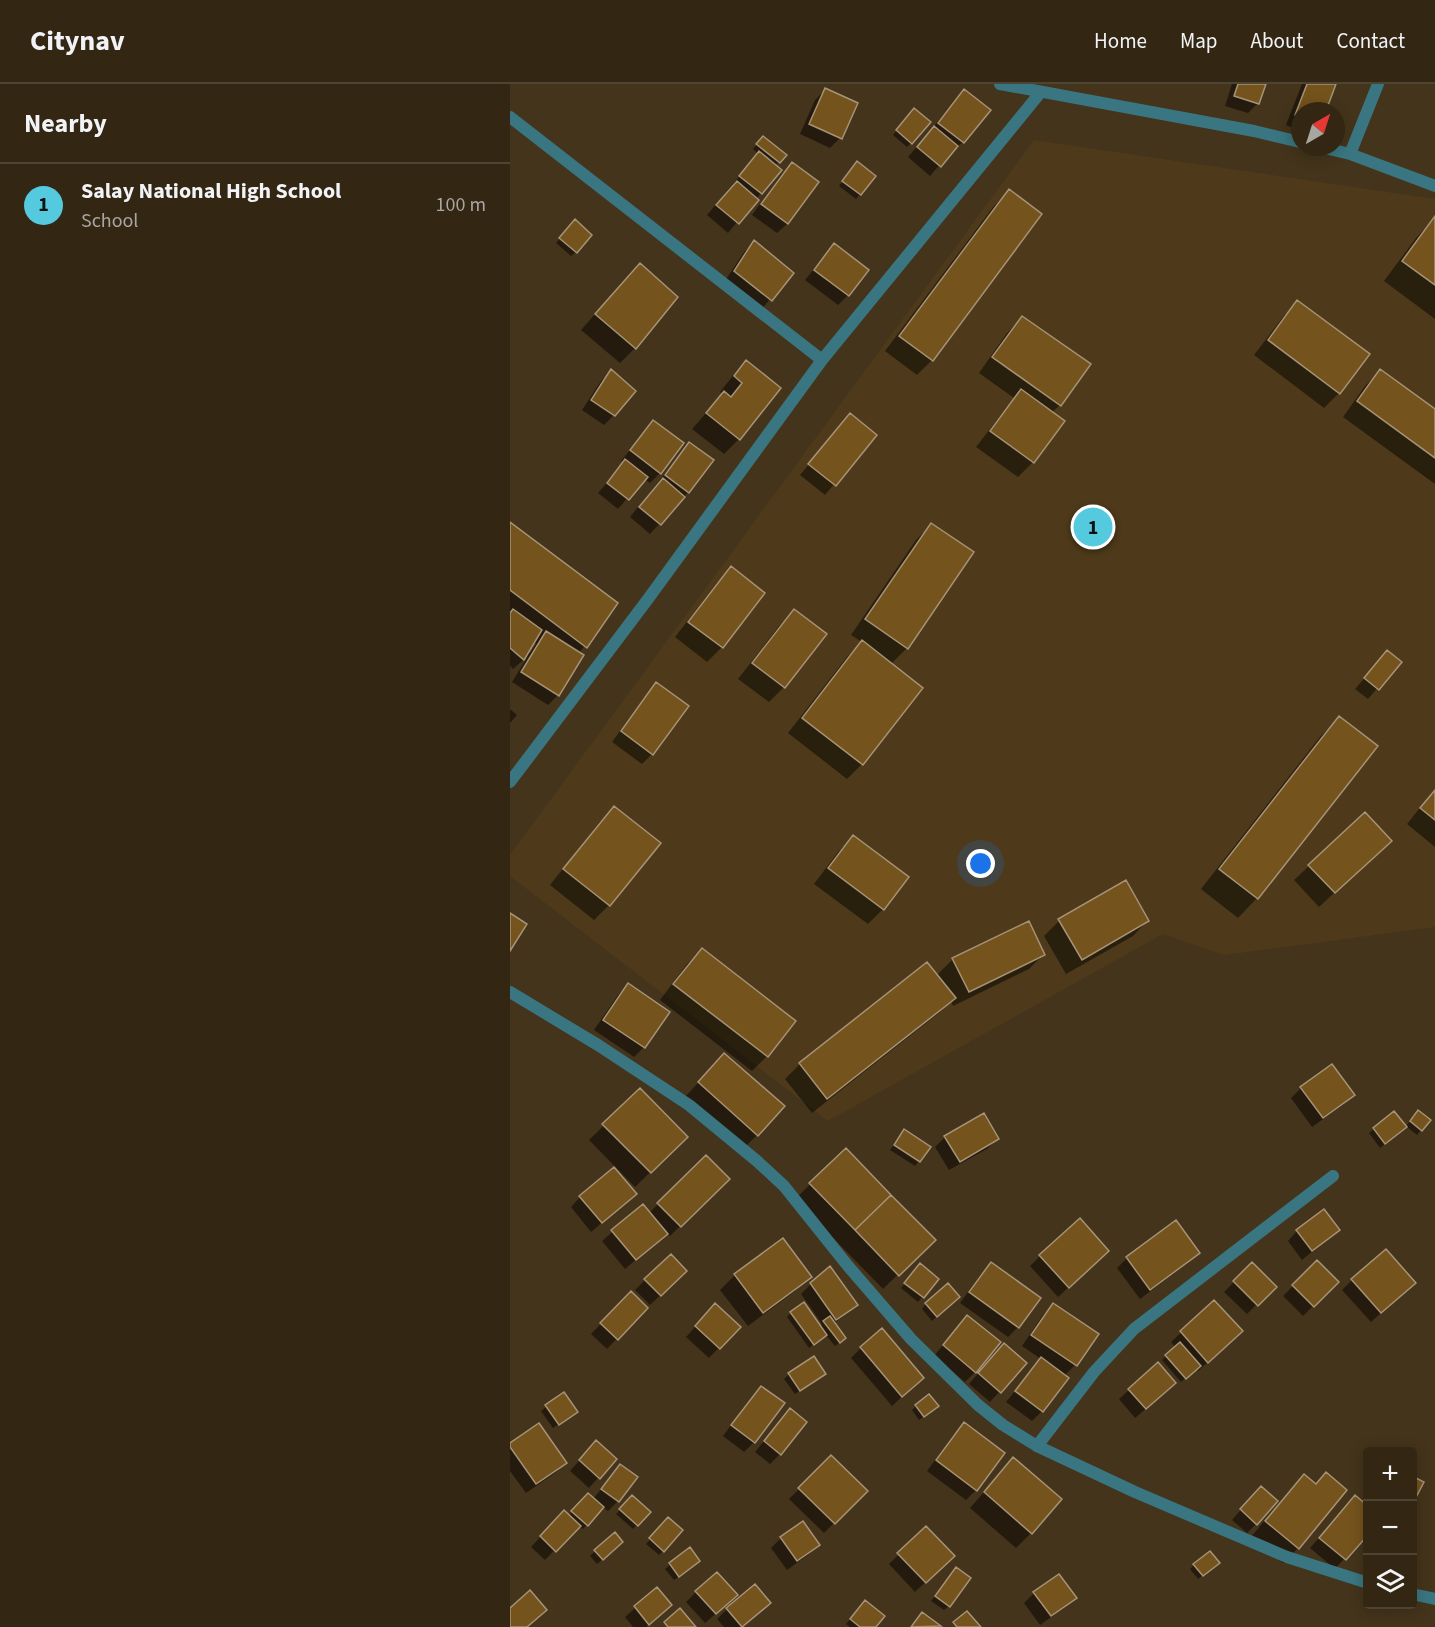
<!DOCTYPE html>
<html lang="en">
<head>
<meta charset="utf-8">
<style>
  :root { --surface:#332714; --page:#3b2f1d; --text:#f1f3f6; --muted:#a9a5a0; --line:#4e4434; --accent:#55cade }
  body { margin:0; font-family:"Source Sans 3",sans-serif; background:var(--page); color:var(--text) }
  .controls { position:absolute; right:18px; bottom:18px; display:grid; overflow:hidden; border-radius:6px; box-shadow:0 3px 15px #0003 }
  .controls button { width:54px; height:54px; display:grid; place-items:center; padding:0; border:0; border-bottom:2px solid var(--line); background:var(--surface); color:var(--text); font:30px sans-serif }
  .compass { position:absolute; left:781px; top:18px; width:54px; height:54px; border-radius:50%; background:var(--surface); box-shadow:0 3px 15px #0003; rotate:39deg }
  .you { position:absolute; left:471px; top:780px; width:21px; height:21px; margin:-15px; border:4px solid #fff; border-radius:50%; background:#1a73e8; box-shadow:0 0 0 9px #1a73e833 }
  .badge { display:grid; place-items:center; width:39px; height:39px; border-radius:50%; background:var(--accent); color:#111; font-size:20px; font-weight:700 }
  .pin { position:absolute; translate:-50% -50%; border:3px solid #fff; box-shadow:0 2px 6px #0006 }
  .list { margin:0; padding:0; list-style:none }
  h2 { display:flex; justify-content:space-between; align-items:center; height:78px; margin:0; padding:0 24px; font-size:26px }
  h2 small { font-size:20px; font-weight:400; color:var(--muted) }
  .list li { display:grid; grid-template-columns:39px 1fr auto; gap:18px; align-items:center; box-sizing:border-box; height:84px; padding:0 24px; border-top:2px solid var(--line) }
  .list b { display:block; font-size:22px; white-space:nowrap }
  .list p { margin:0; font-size:20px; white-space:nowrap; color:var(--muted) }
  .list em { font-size:20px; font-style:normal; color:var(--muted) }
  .icon { flex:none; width:33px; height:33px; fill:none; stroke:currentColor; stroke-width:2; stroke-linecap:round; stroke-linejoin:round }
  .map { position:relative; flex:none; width:925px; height:1543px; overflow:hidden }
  header { display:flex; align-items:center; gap:36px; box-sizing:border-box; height:84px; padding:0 30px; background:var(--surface); border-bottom:2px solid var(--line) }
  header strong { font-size:28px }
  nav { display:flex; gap:33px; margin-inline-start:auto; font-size:21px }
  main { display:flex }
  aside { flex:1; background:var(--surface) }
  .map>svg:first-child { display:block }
  .built { fill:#4e3a1a }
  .shadow { fill:#0007; fill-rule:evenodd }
  .building { fill:#75531c; stroke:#a69378; stroke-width:1.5 }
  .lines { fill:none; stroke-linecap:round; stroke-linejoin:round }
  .minor { stroke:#3a7681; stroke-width:12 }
  .tertiary { stroke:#3a7681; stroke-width:12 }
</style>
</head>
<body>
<header>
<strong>Citynav</strong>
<nav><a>Home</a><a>Map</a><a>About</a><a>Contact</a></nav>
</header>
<main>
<aside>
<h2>Nearby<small></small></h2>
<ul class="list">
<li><span class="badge">1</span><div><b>Salay National High School</b><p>School</p></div><em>100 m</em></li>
</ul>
</aside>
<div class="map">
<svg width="925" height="1543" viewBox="0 0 925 1543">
  <rect width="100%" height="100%" fill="#44341b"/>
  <path class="built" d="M524,56L925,115V843L714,871L653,850L318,1037L0,792V771Z"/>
  <path class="shadow" d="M722,0H754L748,19L738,29L715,22Z
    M792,0H824L814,27H790V47L776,41Z
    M315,6L330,54L320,64L290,50L305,16Z
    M454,7L479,26L453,58L442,67L420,92L398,73Z
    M399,31L401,59L397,63L383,51Z
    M249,58L274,71L265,82L270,86L218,149L197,131L248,70L243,65Z
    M282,80L307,99L277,140L267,149L242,131L272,90Z
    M343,84L350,110L346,115L329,102Z
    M499,107L422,276L407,291L375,267L484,122Z
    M925,134V235L874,197L906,154Z
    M60,142L66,168L61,172L46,159Z
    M244,158L282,189L251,226L215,197L234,168Z
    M324,161L338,211L328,221L295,196Z
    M115,196L125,264L110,279L71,246Z
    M787,218L829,309L814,324L744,271L773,233Z
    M512,234L550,321L541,329L552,337L523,378L508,393L466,363L504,314L469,289L497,249Z
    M236,278L229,355L214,370L182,345L213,310L210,308L222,293Z
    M101,287L104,331L94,341L72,326L91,297Z
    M870,287L925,327V400L833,333L855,302Z
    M340,331L365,351L315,411L290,391Z
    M143,338L172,360L150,389L140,399L134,395L108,425L88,409L114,379L111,377Z
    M179,360L202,377L178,408L140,450L120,433Z
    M0,440L106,519L69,569L48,611L38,621L2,598L18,572L3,585L0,582ZM24,558L26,560L20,569L18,567Z
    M421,441L397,564L381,580L352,680L337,695L278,649L337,573L352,558L341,551L406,456Z
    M221,484L253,509L212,563L197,578L165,553L207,499Z
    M284,527L315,550L274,603L259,618L228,595L269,542Z
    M877,568L890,578L858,615L845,605Z
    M146,600L142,670L132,680L102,658L137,610Z
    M0,625L7,631L0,639Z
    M829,634L747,814L728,834L691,805L810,653Z
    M925,705V763L897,740Z
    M104,724L149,759L99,821L84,836L40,801L89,739Z
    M343,753L396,793L373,825L358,840L304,800L328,768Z
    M865,771L809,823L784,796L799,782Z
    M615,798L637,837L623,852L556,890L534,852L549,837Z
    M192,866L284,937L257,972L242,987L150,916L177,880Z
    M534,870L519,885L443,922L441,917L429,929L302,1029L275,995L290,980L426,892L443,875Z
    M118,901L158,928L134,963L124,973L84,946L108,911Z
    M821,982L843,1011L833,1021L802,1043L781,1014L791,1004Z
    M200,986L247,1051L232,1066L174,1014Z
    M130,1006L176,1053L125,1103L79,1056Z
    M884,1029L890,1048L870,1064L859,1049Z
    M904,1033L911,1046L907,1051L896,1042Z
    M394,1047L409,1077L405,1082L380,1066Z
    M435,1053L487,1055L477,1065L439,1086L425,1063Z
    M336,1066L423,1156L373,1205L285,1115Z
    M196,1073L218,1095L160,1152L157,1149L115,1185L92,1157L132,1122L139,1129Z
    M125,1110L81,1148L61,1123L70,1113Z
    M828,1146L792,1176L778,1157L787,1147Z
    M688,1169L678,1179L630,1215L607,1184L617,1174Z
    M530,1172L587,1177L548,1213L520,1182Z
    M807,1178L827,1198L793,1232L773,1212Z
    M481,1180L528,1214L508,1243L498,1253L450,1219L471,1190Z
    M742,1180L764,1203L737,1230L714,1208Z
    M405,1186L427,1195L408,1218L391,1204Z
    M225,1191L300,1192L285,1207L238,1242L210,1206Z
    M135,1196L165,1197L140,1221L125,1206Z
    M842,1196L894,1208L861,1238L832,1206Z
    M301,1200L346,1221L323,1240L330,1258L325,1262L316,1251L299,1264L277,1233L281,1229L309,1243L312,1240L291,1210Z
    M121,1209L136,1224L97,1265L81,1250Z
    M448,1213L422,1237L412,1225L416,1220Z
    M704,1218L721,1257L688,1287L686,1285L671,1298L652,1276L666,1264L661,1258Z
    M543,1221L587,1250L565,1281L554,1292L532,1327L522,1337L496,1318L531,1275L512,1262L533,1231Z
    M196,1231L229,1243L199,1274L176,1253Z
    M448,1243L465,1288L455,1298L424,1272Z
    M351,1264L412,1294L382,1322L341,1274Z
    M484,1271L515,1279L480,1318L459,1300Z
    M279,1290L309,1294L285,1310L274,1295Z
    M251,1304L244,1358L234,1368L213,1352L241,1314Z
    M619,1306L654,1309L625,1334L609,1315Z
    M53,1310L63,1330L43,1344L31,1327Z
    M406,1322L422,1327L409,1336L402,1326Z
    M271,1336L270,1370L260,1380L245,1368Z
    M454,1340L466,1406L456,1416L417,1387L444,1350Z
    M0,1360L55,1379L45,1389L16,1409L0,1387Z
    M77,1368L105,1375L79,1404L60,1387Z
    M321,1373L356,1407L314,1449L279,1415Z
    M503,1375L521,1449L506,1464L460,1424Z
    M110,1382L108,1417L98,1427L93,1423L73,1445L68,1442L35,1476L21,1463L44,1438L58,1432L78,1411L83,1415Z
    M816,1390L788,1464L773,1479L741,1453L779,1407L794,1392L805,1401Z
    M122,1413L138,1428L123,1445L106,1430Z
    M845,1413L858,1448L825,1485L800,1464Z
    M741,1414L746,1440L737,1449L722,1436Z
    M154,1440L153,1467L149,1471L136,1460Z
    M416,1444L443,1472L405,1508L379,1480Z
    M104,1450L107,1463L87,1480L80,1472Z
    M271,1454L308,1461L298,1471L277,1486L261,1464Z
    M179,1465L184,1481L164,1496L155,1485Z
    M684,1481L703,1483L688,1495L680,1485Z
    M442,1490L439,1522L434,1526L421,1517Z
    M147,1505L160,1521L136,1543H123L115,1533Z
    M186,1508L216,1521L195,1539L176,1518Z
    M524,1509L565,1514L555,1523L530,1541L514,1519Z
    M259,1519L232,1543H214L207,1535L217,1525Z
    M351,1522L364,1543H340L336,1540Z"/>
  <path class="building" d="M728,0H756L749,20L724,12Z
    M797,0H826L816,27H790V33L785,31Z
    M315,4L348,19L332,55L299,40Z
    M454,5L481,26L454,59L428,39Z
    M404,24L421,38L402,60L386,46Z
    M424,42L448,62L431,83L407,63Z
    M253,52L277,71L270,79L246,60Z
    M249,67L272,86L252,110L229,92Z
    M347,77L366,92L351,111L332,97Z
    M282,78L309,98L278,140L251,120Z
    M227,97L249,116L229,140L206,121Z
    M499,105L532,130L423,277L389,252Z
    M925,132V201L892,177Z
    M65,135L82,151L67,169L49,154Z
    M244,156L284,189L262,217L224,187Z
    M324,159L359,186L339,212L304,186Z
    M130,179L168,213L126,265L85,230Z
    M787,216L860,270L830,310L758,256Z
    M512,232L581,280L551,322L482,273Z
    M236,276L271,304L230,356L196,329L214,307L221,313L232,299L224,292Z
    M101,285L126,307L105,332L81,316Z
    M870,285L925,325V374L847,317Z
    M511,305L555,337L524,379L480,347Z
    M340,329L367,351L326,402L298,380Z
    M143,336L174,359L151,390L120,366Z
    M179,358L204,376L179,409L155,391Z
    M115,375L138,393L119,416L97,399Z
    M153,394L175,413L151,441L129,423Z
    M0,438L108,519L77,564L0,506Z
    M421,439L464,468L398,565L355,535Z
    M221,482L255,509L213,564L178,538Z
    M3,525L32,546L14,576L0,564V529Z
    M284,525L317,550L275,604L242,579Z
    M36,547L74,571L49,612L11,588Z
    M352,556L413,604L353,681L292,634Z
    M877,566L892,578L869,606L854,594Z
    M146,598L179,622L143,671L111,647Z
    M829,632L868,662L748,815L709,785Z
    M925,706V736L910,724Z
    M104,722L151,759L100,822L53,785Z
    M855,728L882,757L825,809L798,781Z
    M343,751L399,793L374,826L318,784Z
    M616,796L639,837L572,876L548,835Z
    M0,829L17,840L0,867Z
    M519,837L535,871L459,908L442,874Z
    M192,864L286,937L258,973L163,900Z
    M417,878L446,914L317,1015L289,979Z
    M118,899L160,928L135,964L93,936Z
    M214,969L275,1022L248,1052L188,998Z
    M822,980L845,1011L813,1034L790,1003Z
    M130,1004L178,1053L141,1089L92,1040Z
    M908,1026L921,1036L912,1047L900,1037Z
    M884,1027L897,1043L875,1060L863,1044Z
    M474,1029L489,1055L450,1078L434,1052Z
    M394,1045L421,1063L410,1078L384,1061Z
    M336,1064L381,1111L345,1146L299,1099Z
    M196,1071L220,1095L171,1143L147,1119Z
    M104,1083L127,1110L92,1139L69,1112Z
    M381,1111L426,1156L389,1192L345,1146Z
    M133,1120L158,1150L126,1176L101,1146Z
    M814,1125L830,1146L802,1167L786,1146Z
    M570,1134L599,1167L559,1204L529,1171Z
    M666,1136L690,1169L640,1206L616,1173Z
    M273,1154L302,1193L253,1229L224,1190Z
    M876,1165L906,1199L871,1229L841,1195Z
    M161,1170L177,1187L151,1212L134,1195Z
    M807,1176L829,1198L804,1223L782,1201Z
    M481,1178L531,1214L509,1244L459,1208Z
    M742,1178L767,1203L748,1222L723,1197Z
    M410,1179L429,1195L414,1214L394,1199Z
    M320,1182L348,1221L326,1236L300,1199Z
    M438,1199L450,1213L427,1233L415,1219Z
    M121,1207L138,1224L108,1256L90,1239Z
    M704,1216L733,1247L698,1279L670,1247Z
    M294,1218L317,1251L304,1261L280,1228Z
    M205,1219L231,1243L210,1265L185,1242Z
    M543,1219L589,1250L567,1282L521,1251Z
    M457,1231L491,1258L466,1289L433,1261Z
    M320,1232L336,1254L330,1259L313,1237Z
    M372,1244L414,1294L392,1313L350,1263Z
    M670,1258L691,1282L676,1295L655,1271Z
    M494,1259L517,1279L491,1309L468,1289Z
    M304,1272L316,1290L290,1307L278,1289Z
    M531,1273L559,1294L533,1328L505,1307Z
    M648,1278L666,1299L636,1325L618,1305Z
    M251,1302L275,1319L245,1359L221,1341Z
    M54,1308L68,1328L49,1341L35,1321Z
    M419,1310L429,1322L414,1333L405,1321Z
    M280,1324L297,1338L271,1371L254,1357Z
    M454,1338L495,1369L467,1407L426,1376Z
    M29,1339L57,1379L26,1400L0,1363V1359Z
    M86,1356L107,1375L90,1395L69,1376Z
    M321,1371L358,1407L325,1440L288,1404Z
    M503,1373L552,1415L522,1450L474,1408Z
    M110,1380L128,1393L109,1418L91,1405Z
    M816,1388L837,1406L789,1465L755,1437L794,1390L806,1400Z
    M902,1392L914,1398L902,1421Z
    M751,1402L768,1417L747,1441L730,1425Z
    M78,1409L94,1423L78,1442L61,1427Z
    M122,1411L141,1428L128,1442L109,1425Z
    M845,1411L858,1422V1451L836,1476L809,1454Z
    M54,1426L71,1442L46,1468L30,1452Z
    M158,1433L173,1446L154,1468L139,1454Z
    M293,1437L310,1461L287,1477L270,1453Z
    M416,1442L445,1472L416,1499L387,1469Z
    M105,1448L113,1458L93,1476L84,1466Z
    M180,1463L190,1477L169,1493L159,1479Z
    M700,1467L710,1479L693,1492L683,1480Z
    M446,1483L461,1494L440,1523L425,1512Z
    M207,1488L228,1511L206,1530L185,1507Z
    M549,1490L567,1514L541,1532L523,1508Z
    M245,1500L261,1519L232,1543L216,1524Z
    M147,1503L162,1521L139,1541L124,1522Z
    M20,1506L37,1526L17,1543H0V1524Z
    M355,1516L375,1532L366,1543H350L340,1535Z
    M170,1524L186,1543H158L154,1538Z
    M457,1527L471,1543H447L443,1538Z
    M412,1528L431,1542L401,1543Z"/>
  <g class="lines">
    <path class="minor" d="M490,0L744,47L790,58
      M0,33L312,276
      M811,63L840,70L925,102
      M840,70L868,0
      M0,698L138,515L312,276L530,9
      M527,1362L584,1288L624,1245L823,1092"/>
    <path class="tertiary" d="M0,908L88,961L179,1021L247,1077L274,1102L338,1182L401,1255L468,1321L493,1341L527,1362L625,1408L777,1473L858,1499
      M902,1510L925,1515"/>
  </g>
</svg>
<div class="controls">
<button>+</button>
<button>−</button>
<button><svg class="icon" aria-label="layers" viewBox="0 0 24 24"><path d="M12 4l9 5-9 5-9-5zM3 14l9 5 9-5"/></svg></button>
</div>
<svg class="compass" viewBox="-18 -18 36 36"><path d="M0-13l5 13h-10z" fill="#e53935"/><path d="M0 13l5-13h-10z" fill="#a9a5a0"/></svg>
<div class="you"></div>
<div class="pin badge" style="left:583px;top:443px">1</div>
</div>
</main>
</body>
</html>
